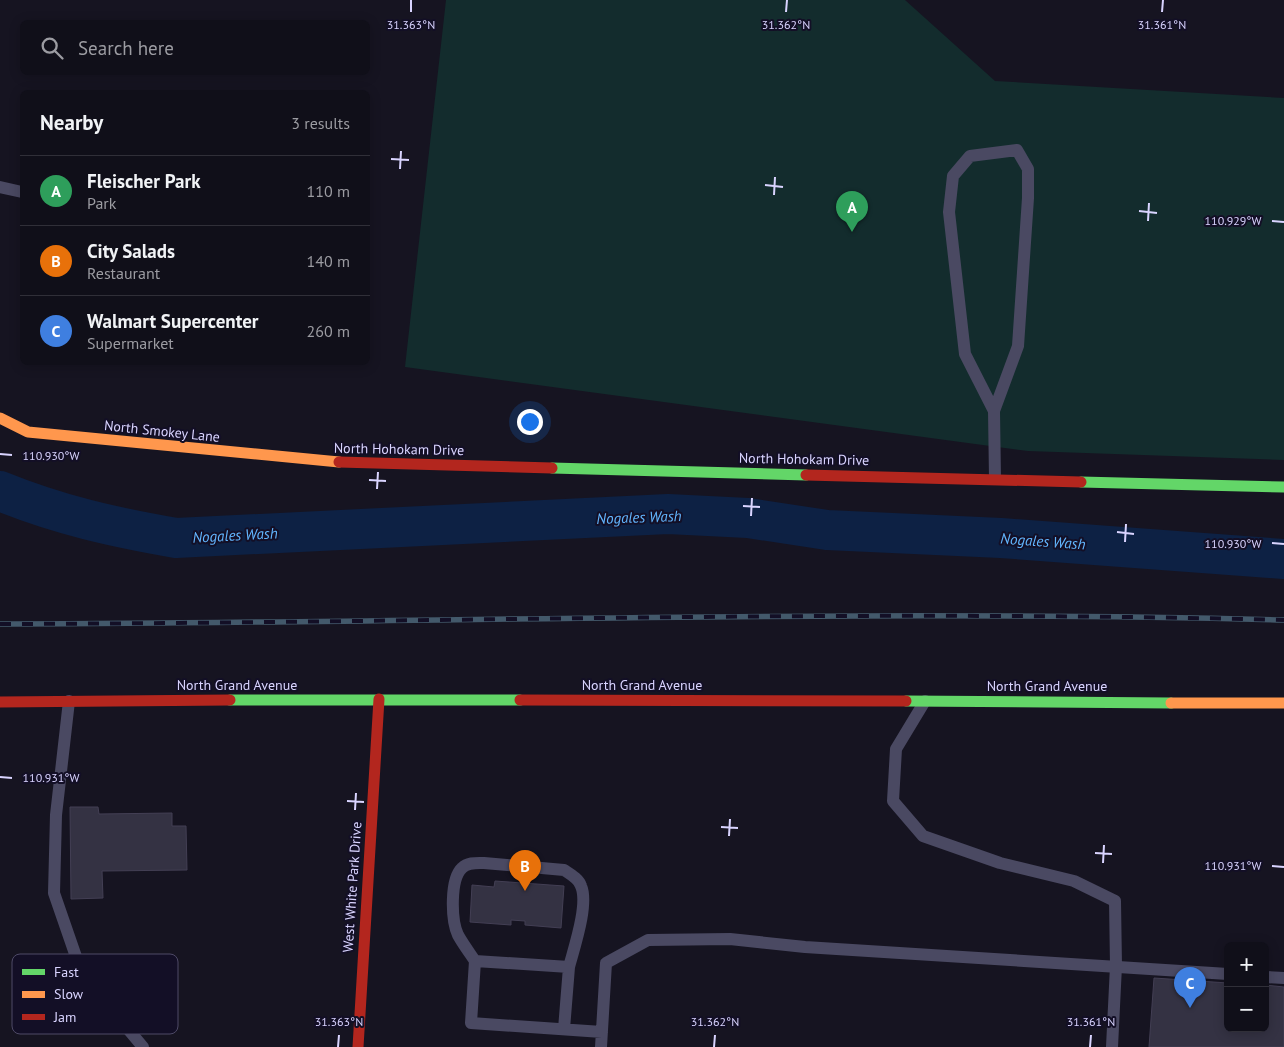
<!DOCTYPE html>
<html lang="en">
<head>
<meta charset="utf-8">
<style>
  :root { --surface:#100f19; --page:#191822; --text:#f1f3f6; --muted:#9c9ca2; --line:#302f38; --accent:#9591b1 }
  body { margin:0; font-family:"PT Sans",sans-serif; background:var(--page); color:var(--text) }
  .controls { position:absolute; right:15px; bottom:15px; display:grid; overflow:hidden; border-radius:8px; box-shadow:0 2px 12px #0003 }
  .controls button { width:45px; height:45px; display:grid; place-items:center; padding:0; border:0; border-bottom:1px solid var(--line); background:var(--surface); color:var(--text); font:25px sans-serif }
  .you { position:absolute; left:529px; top:421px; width:18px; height:18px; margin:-12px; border:4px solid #fff; border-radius:50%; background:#1a73e8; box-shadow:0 0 0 8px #1a73e833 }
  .badge { display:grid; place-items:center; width:32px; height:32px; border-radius:50%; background:var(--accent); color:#fff; font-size:16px; font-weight:700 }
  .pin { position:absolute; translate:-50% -41px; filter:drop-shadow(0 1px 2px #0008) }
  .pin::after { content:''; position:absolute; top:26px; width:18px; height:15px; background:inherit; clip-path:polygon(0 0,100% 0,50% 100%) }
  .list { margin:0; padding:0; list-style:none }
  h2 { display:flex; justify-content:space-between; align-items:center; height:65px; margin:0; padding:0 20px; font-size:21px }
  h2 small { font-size:16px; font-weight:400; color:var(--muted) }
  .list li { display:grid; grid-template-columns:32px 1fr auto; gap:15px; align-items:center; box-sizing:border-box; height:70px; padding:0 20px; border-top:1px solid var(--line) }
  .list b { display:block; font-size:19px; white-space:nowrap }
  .list p { margin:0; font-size:16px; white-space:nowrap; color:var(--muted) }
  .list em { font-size:16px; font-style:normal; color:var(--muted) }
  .icon { flex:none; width:28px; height:28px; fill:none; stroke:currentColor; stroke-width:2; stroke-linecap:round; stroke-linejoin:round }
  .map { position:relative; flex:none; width:1284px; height:1047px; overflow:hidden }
  .search { position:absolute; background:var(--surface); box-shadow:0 2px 12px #0003; left:20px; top:20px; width:350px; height:55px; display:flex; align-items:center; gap:12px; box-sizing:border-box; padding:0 18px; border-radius:8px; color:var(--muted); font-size:19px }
  .panel { position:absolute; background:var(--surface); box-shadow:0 2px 12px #0003; left:20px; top:90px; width:350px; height:275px; border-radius:8px }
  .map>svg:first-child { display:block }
  .green { fill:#132c2d }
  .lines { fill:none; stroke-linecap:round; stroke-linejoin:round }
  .river { stroke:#0d2144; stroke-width:40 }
  .building { fill:#343243; stroke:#433f54 }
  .lane { stroke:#4a4962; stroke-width:12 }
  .fast { stroke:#63d668; stroke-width:11 }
  .slow { stroke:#ff974d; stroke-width:11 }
  .jam { stroke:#b3261e; stroke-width:11 }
  .rail-casing { stroke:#43596b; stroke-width:5.5 }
  .rail { stroke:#130f26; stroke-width:4; stroke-dasharray:11; stroke-linecap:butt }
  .ticks { fill:none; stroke:#d9d4ff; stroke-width:2 }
  .labels { text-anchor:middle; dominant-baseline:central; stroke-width:4; stroke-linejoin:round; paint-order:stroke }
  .street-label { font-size:14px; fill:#d9d4ff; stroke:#130f26 }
  .water-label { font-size:15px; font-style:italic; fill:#62b6ff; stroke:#130f26 }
  .key { fill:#130f26; stroke:#4e4a67; stroke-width:1 }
  .key-label { font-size:14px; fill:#d9d4ff }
  .ticks-label { font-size:12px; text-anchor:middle; fill:#d9d4ff; stroke:#130f26; stroke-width:4; stroke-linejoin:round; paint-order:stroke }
</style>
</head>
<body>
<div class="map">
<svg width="1284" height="1047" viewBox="0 0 1284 1047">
  <rect width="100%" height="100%" fill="#161421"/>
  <path class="green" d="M446,0H905L995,81L1284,98V460L1028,451L405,367Z"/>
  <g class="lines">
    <path class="river" d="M0,491C59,515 113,527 176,538L668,514L748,518L827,530L1001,538L1284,559"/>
  </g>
  <path class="building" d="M70,807H98L99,814L172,813V826H186L187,870L102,871L103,898L71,899Z
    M495,881L564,886L561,928L525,925V921L511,920V925L470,922L472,885L494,887Z
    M1154,978L1228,983V1028H1265V985L1284,987V1047H1149Z"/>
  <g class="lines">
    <path class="lane" d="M0,187L22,192
      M994,411L965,354L949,212L953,176L970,156L1017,150L1028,169V198L1018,346L994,411L995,479
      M69,701L56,815L54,893L82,974L143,1047
      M925,701L896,749L893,801L923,836L1000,863L1074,881L1115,901L1116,966L1112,1047
      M475,961C469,952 463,944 458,935C451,920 450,879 462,868C468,862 477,863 484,863L564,870C570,874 579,879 581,886C589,904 574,948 569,967
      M1265,977L1284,978
      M564,1029L569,967L475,961L471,1023L602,1032
      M601,1047L606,963L648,940L730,939L805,947L1228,974"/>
    <path class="fast" d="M552,468L806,475
      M1081,482L1284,487
      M230,700H520
      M906,701L1171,703"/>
    <path class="slow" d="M0,418L28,432L339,462
      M1171,703H1284"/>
    <path class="jam" d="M339,462L552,468
      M806,475L1081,482
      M520,700L906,701
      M0,702L230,700
      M358,1047L379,699"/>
    <defs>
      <path id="rail" d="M0,624C428,623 856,609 1284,620"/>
    </defs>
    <use href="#rail" class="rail-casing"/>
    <use href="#rail" class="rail"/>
  </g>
  <path class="ticks" d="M411,12V0M786,12L787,0M1162,12L1163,0M391,159L409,160M400,169L401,151M765,185L783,187M774,195L775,177M1139,211L1157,213M1148,221L1149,203M1272,221L1284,222M0,454L12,455M369,480L386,481M377,489L378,472M743,506L760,507M751,516L752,498M1117,532L1134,534M1125,542L1126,524M1272,543L1284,544M0,777L12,778M347,801L364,802M355,810L356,793M721,827L738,828M729,836L730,819M1095,853L1112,854M1103,863L1104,845M1272,866L1284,867M338,1047L339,1035M714,1047L715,1035M1090,1047L1091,1035"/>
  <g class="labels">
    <g class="street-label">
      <text transform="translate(162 431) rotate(6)">North Smokey Lane</text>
      <text transform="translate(399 449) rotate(1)">North Hohokam Drive</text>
      <text transform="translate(804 459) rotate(1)">North Hohokam Drive</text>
      <text x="237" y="685">North Grand Avenue</text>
      <text x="642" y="685">North Grand Avenue</text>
      <text x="1047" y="686">North Grand Avenue</text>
      <text transform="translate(352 887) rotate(-86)">West White Park Drive</text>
    </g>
    <g class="water-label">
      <text transform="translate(639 517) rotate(-2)">Nogales Wash</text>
      <text transform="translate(235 535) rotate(-3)">Nogales Wash</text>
      <text transform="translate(1043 541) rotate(4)">Nogales Wash</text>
    </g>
  </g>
  <rect x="12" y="954" width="166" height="80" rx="8" class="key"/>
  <rect x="22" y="969" width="23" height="6" fill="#63d668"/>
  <rect x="22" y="991" width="23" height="7" fill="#ff974d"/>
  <rect x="22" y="1014" width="23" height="6" fill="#b3261e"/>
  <g class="key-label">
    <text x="54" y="977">Fast</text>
    <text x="54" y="999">Slow</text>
    <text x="54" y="1022">Jam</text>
  </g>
  <g class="ticks-label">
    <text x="411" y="29">31.363°N</text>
    <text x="786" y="29">31.362°N</text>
    <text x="1162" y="29">31.361°N</text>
    <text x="1233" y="225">110.929°W</text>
    <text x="51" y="460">110.930°W</text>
    <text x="1233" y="548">110.930°W</text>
    <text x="51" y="782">110.931°W</text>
    <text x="1233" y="870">110.931°W</text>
    <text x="339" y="1026">31.363°N</text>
    <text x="715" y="1026">31.362°N</text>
    <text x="1091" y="1026">31.361°N</text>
  </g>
</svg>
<div class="controls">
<button>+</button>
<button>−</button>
</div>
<div class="you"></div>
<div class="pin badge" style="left:852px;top:232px;background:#2e9e5b">A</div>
<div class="pin badge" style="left:525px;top:891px;background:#e8710a">B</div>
<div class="pin badge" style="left:1190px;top:1008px;background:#3f7fe0">C</div>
<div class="search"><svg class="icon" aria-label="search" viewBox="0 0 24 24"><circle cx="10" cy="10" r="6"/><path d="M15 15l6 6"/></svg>Search here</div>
<section class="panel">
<h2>Nearby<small>3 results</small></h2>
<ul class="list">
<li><span class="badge" style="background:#2e9e5b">A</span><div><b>Fleischer Park</b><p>Park</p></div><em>110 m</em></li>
<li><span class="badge" style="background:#e8710a">B</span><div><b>City Salads</b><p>Restaurant</p></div><em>140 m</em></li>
<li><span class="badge" style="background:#3f7fe0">C</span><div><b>Walmart Supercenter</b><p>Supermarket</p></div><em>260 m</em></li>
</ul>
</section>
</div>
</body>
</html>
